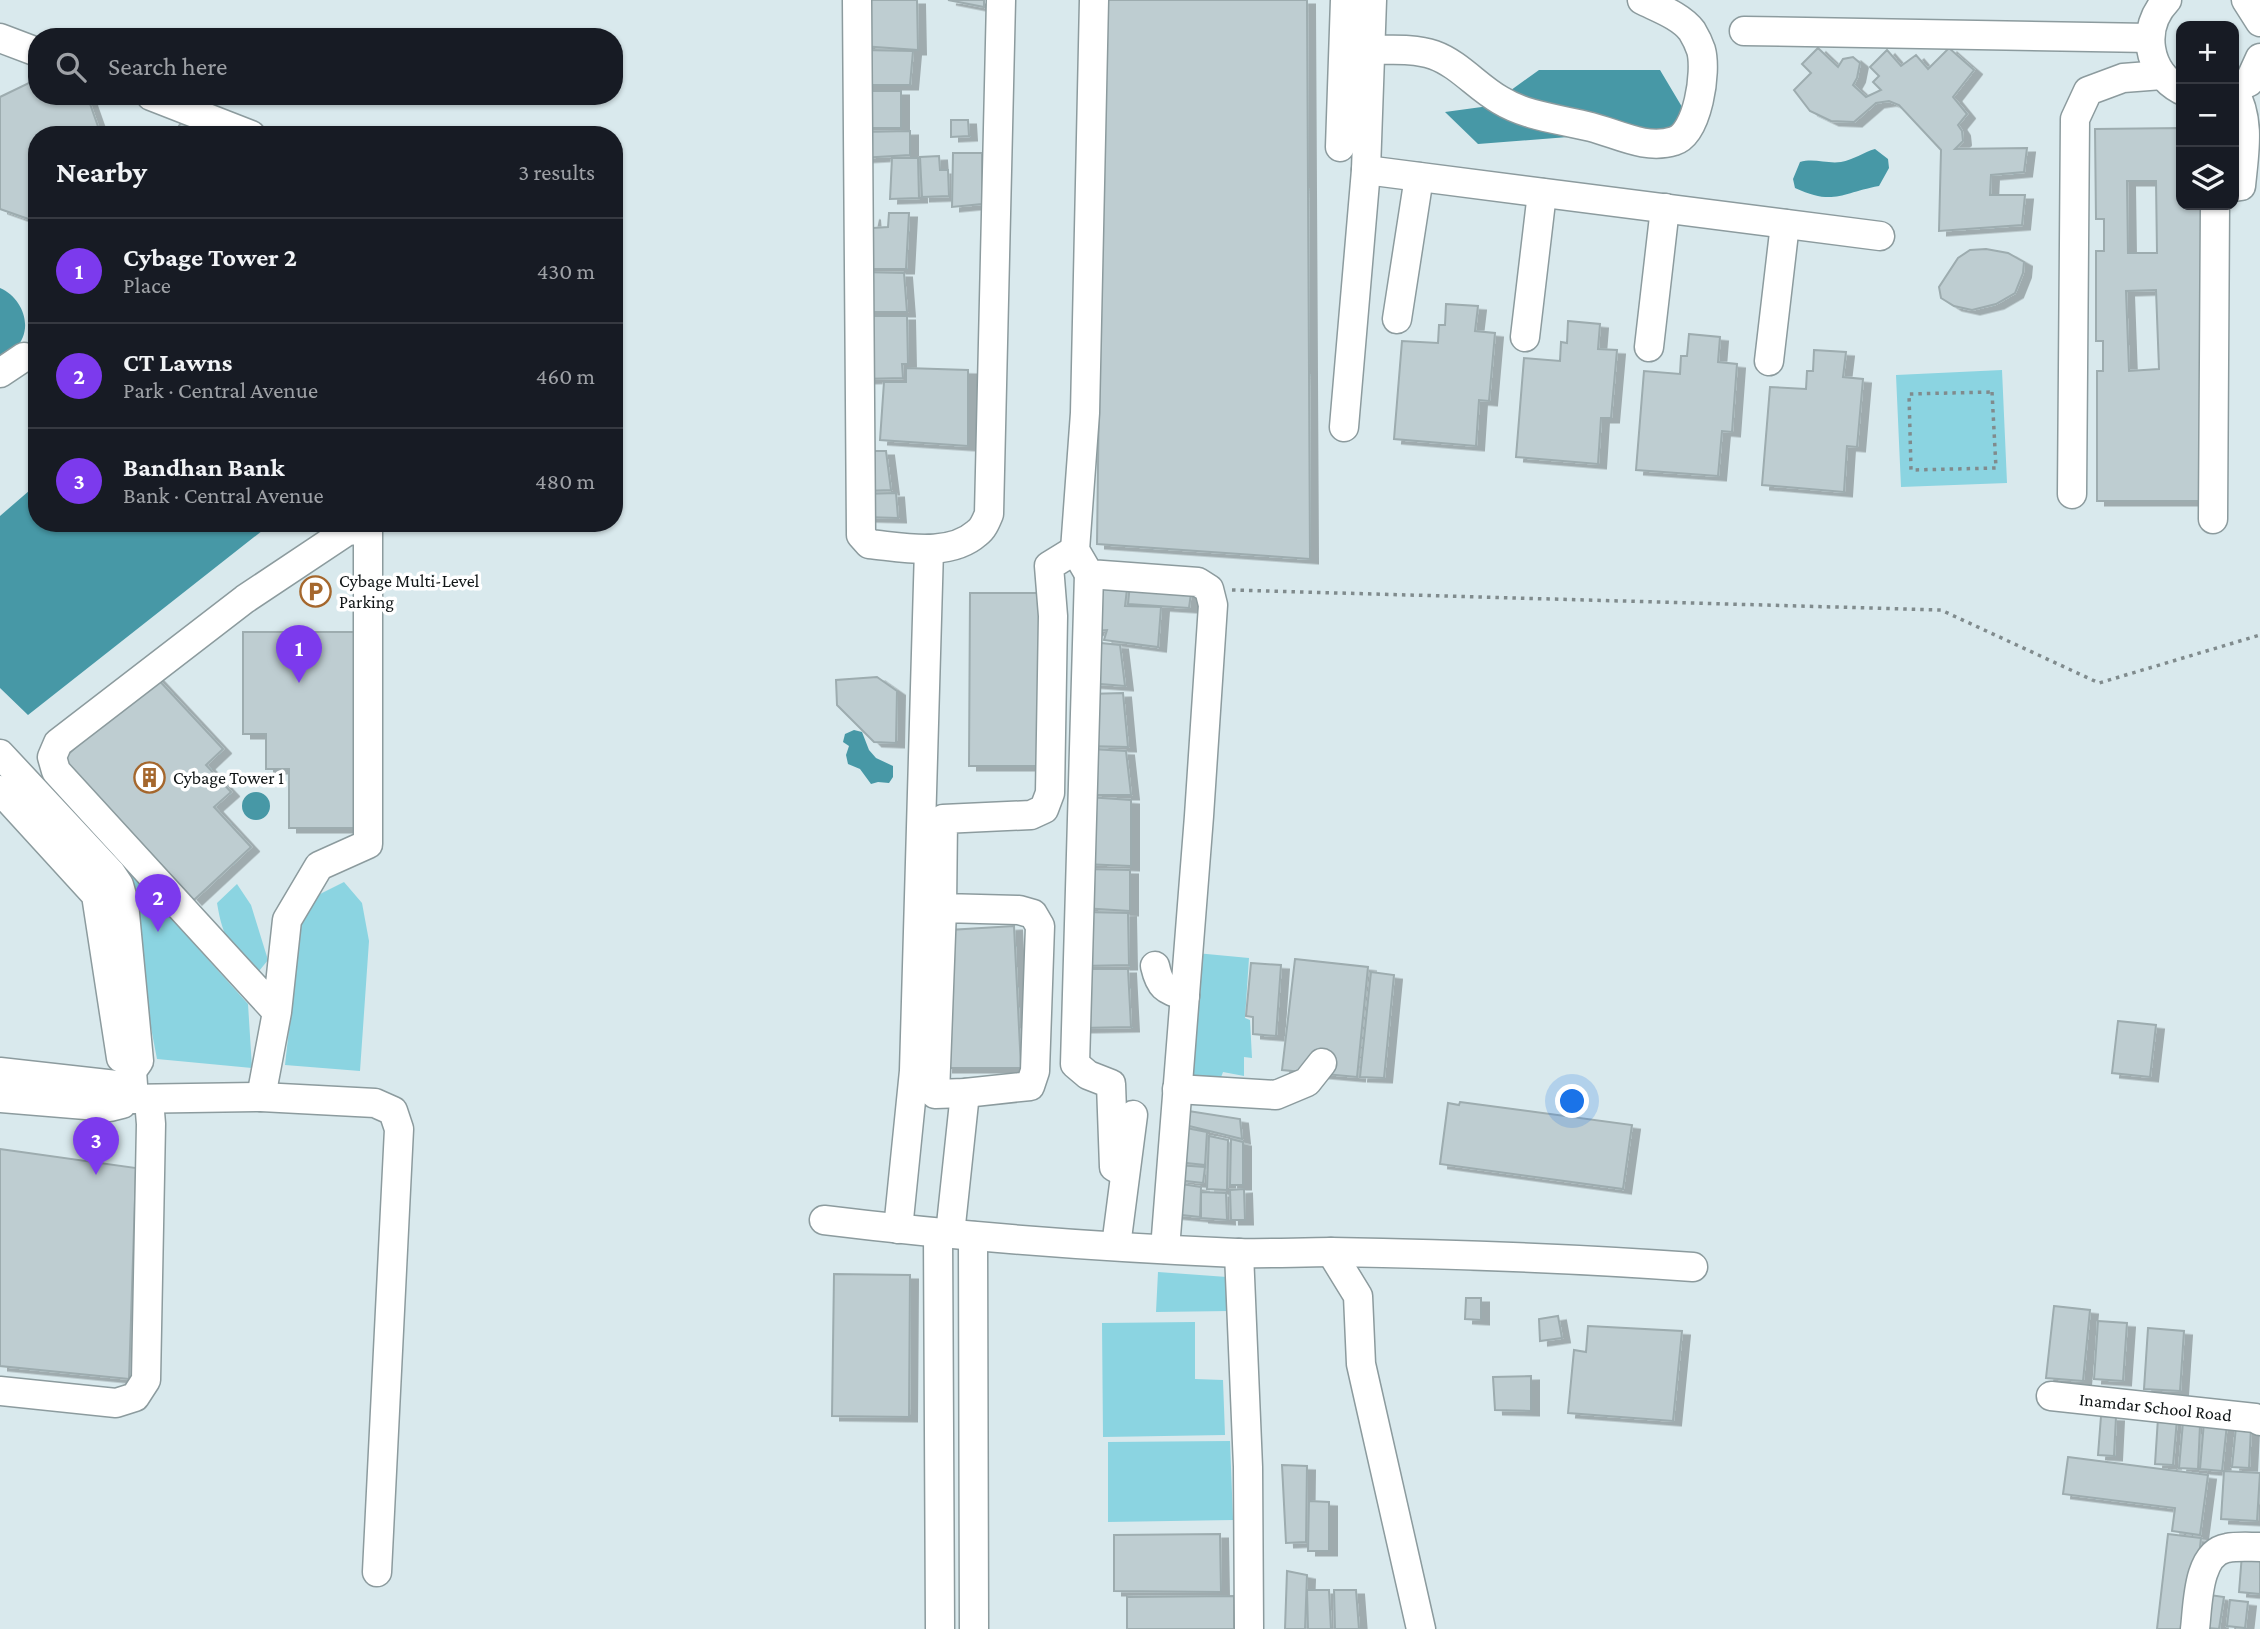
<!DOCTYPE html>
<html lang="en">
<head>
<meta charset="utf-8">
<style>
  :root { --surface:#171b24; --page:#20242c; --text:#f1f3f6; --muted:#9ea1a6; --line:#363941; --accent:#7c3aed }
  body { margin:0; font-family:"Crimson Pro",serif; background:var(--page); color:var(--text) }
  .controls { position:absolute; right:21px; top:21px; display:grid; overflow:hidden; border-radius:14px; box-shadow:0 2px 5px #0004 }
  .controls button { width:63px; height:63px; display:grid; place-items:center; padding:0; border:0; border-bottom:2px solid var(--line); background:var(--surface); color:var(--text); font:35px sans-serif }
  .you { position:absolute; left:1573px; top:1102px; width:24px; height:24px; margin:-18px; border:5px solid #fff; border-radius:50%; background:#1a73e8; box-shadow:0 0 0 10px #1a73e833 }
  .badge { display:grid; place-items:center; width:46px; height:46px; border-radius:50%; background:var(--accent); color:#fff; font-size:23px; font-weight:700 }
  .pin { position:absolute; translate:-50% -58px; filter:drop-shadow(0 2px 4px #0008) }
  .pin::after { content:''; position:absolute; top:37px; width:24px; height:21px; background:inherit; clip-path:polygon(0 0,100% 0,50% 100%) }
  .list { margin:0; padding:0; list-style:none }
  h2 { display:flex; justify-content:space-between; align-items:center; height:91px; margin:0; padding:0 28px; font-size:30px }
  h2 small { font-size:23px; font-weight:400; color:var(--muted) }
  .list li { display:grid; grid-template-columns:46px 1fr auto; gap:21px; align-items:center; box-sizing:border-box; height:105px; padding:0 28px; border-top:2px solid var(--line) }
  .list b { display:block; font-size:26px; white-space:nowrap }
  .list p { margin:0; font-size:23px; white-space:nowrap; color:var(--muted) }
  .list em { font-size:23px; font-style:normal; color:var(--muted) }
  .icon { flex:none; width:38px; height:38px; fill:none; stroke:currentColor; stroke-width:2; stroke-linecap:round; stroke-linejoin:round }
  .map { position:relative; flex:none; width:2260px; height:1629px; overflow:hidden }
  .search { position:absolute; background:var(--surface); box-shadow:0 2px 5px #0004; left:28px; top:28px; width:595px; height:77px; display:flex; align-items:center; gap:18px; box-sizing:border-box; padding:0 24px; border-radius:28px; color:var(--muted); font-size:26px }
  .panel { position:absolute; background:var(--surface); box-shadow:0 2px 5px #0004; left:28px; top:126px; width:595px; height:406px; border-radius:28px }
  .map>svg:first-child { display:block }
  .green { fill:#8bd4e1 }
  .water { fill:#4798a6 }
  .building { fill:#becdd1; stroke:#9dacaf; stroke-width:2; fill-rule:evenodd; filter:url(#shadow) }
  .lines { fill:none; stroke-linecap:round; stroke-linejoin:round }
  .minor-casing { stroke:#8c9b9e; stroke-width:31 }
  .path { stroke:#808b8d; stroke-width:3.5; stroke-dasharray:3.5 5; stroke-linecap:butt }
  .minor { stroke:#fff; stroke-width:28 }
  .labels { text-anchor:middle; dominant-baseline:central; stroke-width:7; stroke-linejoin:round; paint-order:stroke }
  .poi-label { font-size:18px; fill:#101516; stroke:#fff; text-anchor:start }
  .street-label { font-size:18px; fill:#101516; stroke:#fff }
</style>
</head>
<body>
<div class="map">
<svg width="2260" height="1629" viewBox="0 0 2260 1629">
  <defs>
    <filter id="shadow"><feDropShadow dx="8" dy="4.5" stdDeviation="0" flood-color="#0004"/></filter>
  </defs>
  <rect width="100%" height="100%" fill="#d9e9ed"/>
  <path class="green" d="M2002,370L2007,483L1901,487L1896,375Z
    M119,860L248,1004L252,1068L157,1059Z
    M344,882L362,903L369,941L360,1071L285,1065L301,922L312,898Z
    M237,884L251,905L268,960L255,976C232,949 223,940 217,903Z
    M1196,953L1249,958L1245,1018L1250,1020L1252,1058L1244,1057V1076L1223,1072L1220,1080L1191,1076Z
    M1158,1272L1227,1277L1229,1311L1156,1312Z
    M1195,1322V1379L1223,1380L1225,1435L1103,1437L1102,1323Z
    M1230,1441L1233,1520L1108,1522V1442Z"/>
  <path class="water" d="M1539,70H1660L1694,127L1478,144L1445,112L1489,106Z
    M1875,149L1888,159L1889,168L1879,186C1841,193 1834,206 1795,188L1793,179L1800,162C1814,158 1827,164 1841,162C1853,160 1864,152 1875,149Z
    M0,288C23,298 35,329 15,349C11,353 5,356 0,358Z
    M37,484V523H272L28,715L0,688V516Z
    M854,730L862,732L869,750L876,758L893,766V777L889,783L878,782L871,784L860,769L848,764L846,755L849,746L843,742L845,734Z
    M242 806a14 14 0 1 1 28 0a14 14 0 1 1-28 0Z"/>
  <path class="building" d="M860,0H917L918,50L861,46Z
    M948,0H984V7Z
    M1104,0H1307L1310,559L1097,544Z
    M1818,48L1838,67L1843,59L1853,57L1860,63L1857,78L1853,85L1866,97L1881,90L1873,82L1879,76L1870,67L1887,50L1901,66L1916,55L1928,69L1949,48L1974,70L1953,97L1967,114L1958,125L1962,131L1963,141L1955,149L2027,148L2024,172L1991,175L1990,195H2025L2022,225L1939,231L1941,150L1899,105L1889,101L1876,103L1854,122L1831,121L1810,111L1794,90L1811,73L1802,64Z
    M863,50L913,51L910,85H864Z
    M37,79V96H91L89,101L101,135H37V222L0,209V97Z
    M865,91H901V128H865Z
    M186,116L232,135H165L176,130Z
    M951,120H968L969,136L951,137Z
    M2181,128V205H2204L2206,501H2097V371H2103V341H2096V251H2104V219H2096L2095,129ZM2127,181H2156L2157,253H2128ZM2156,290L2159,369L2129,371L2126,291Z
    M910,131V155L860,158L861,132Z
    M953,153H982V204L952,207Z
    M939,156L940,170H948L949,196L922,197L920,157Z
    M892,158H918L919,198L890,199Z
    M889,213H909L906,269H861L872,215L873,228L888,227Z
    M1986,249L2008,253L2024,262L2023,273L2015,293L1996,304L1972,310L1954,306L1941,298L1939,287L1958,258L1970,250Z
    M862,272L904,273L907,312H862Z
    M1446,304L1478,306L1475,331L1495,333L1489,401L1479,400L1476,446L1394,439L1402,341L1438,343L1439,325H1445Z
    M862,316H907L908,364H902L903,378L861,379Z
    M1568,321L1600,324L1598,349L1617,350L1611,418H1601L1598,464L1516,457L1524,358L1560,361L1561,342L1567,343Z
    M1689,334L1720,337L1718,362L1737,364L1732,432L1722,431L1718,476L1636,470L1644,371L1680,374L1681,356H1687Z
    M1814,350L1846,352L1843,377L1863,379L1857,447L1847,446L1844,492L1762,485L1770,387L1806,389L1807,371H1813Z
    M906,368L968,370V446L880,440L884,382H906Z
    M863,451H886L891,490L863,491Z
    M896,493L898,518L864,517V494Z
    M1093,579L1128,580L1125,606L1161,607L1158,647L1104,640L1107,630L1091,631Z
    M1130,584L1192,586L1189,608L1128,604Z
    M970,593H1046L1045,766H969Z
    M243,632H354V828H289V769H266V734H243Z
    M1091,642L1120,645L1125,686L1088,683Z
    M154,675L223,749L206,765L231,792L214,807L251,847L194,900L63,759Z
    M877,677L897,691L896,743L874,742L837,705L836,680Z
    M1123,693L1128,747L1087,746L1088,694Z
    M1091,749L1126,751L1131,795H1086Z
    M1087,797L1131,800V866L1083,864Z
    M1084,869L1130,870V911L1082,908Z
    M1084,912L1128,913L1129,965L1081,966Z
    M1014,926L1021,1068H945L949,930Z
    M1295,959L1368,967L1357,1077L1282,1070Z
    M1251,963L1281,965L1276,1036L1253,1034V1017L1246,1016Z
    M1082,969H1128L1131,1027L1079,1028Z
    M1371,972L1394,975L1384,1078L1360,1077Z
    M2118,1021L2156,1025L2150,1077L2112,1073Z
    M1460,1102L1632,1125L1623,1189L1440,1164L1448,1103L1459,1105Z
    M1182,1110L1240,1119L1242,1139L1181,1124Z
    M1181,1127L1207,1132L1205,1165L1177,1162Z
    M1209,1136L1228,1140L1227,1190L1207,1189Z
    M1231,1139L1243,1142V1185H1230Z
    M0,1149L136,1168L129,1379L0,1366Z
    M1177,1165L1205,1167L1203,1183L1177,1180Z
    M1175,1183L1201,1187L1200,1217L1172,1214Z
    M1244,1189L1245,1220H1231L1230,1190Z
    M1201,1192L1226,1193L1227,1220L1201,1218Z
    M834,1274L910,1275L909,1417L832,1416Z
    M1466,1298H1481V1320L1465,1319Z
    M2054,1306L2090,1310L2083,1381L2046,1378Z
    M1558,1316L1562,1338L1540,1341L1539,1319Z
    M2098,1321L2127,1323L2123,1381L2094,1379Z
    M1588,1326L1682,1331L1673,1421L1568,1413L1574,1350L1586,1352Z
    M2148,1328L2184,1331L2180,1391L2144,1389Z
    M1531,1376V1411L1495,1410L1493,1377Z
    M2101,1416L2116,1417L2114,1456L2098,1455Z
    M2158,1418L2177,1419L2173,1465L2155,1464Z
    M2183,1422L2200,1425L2198,1469L2179,1468Z
    M2204,1422L2227,1424L2222,1471L2200,1469Z
    M2236,1427H2251L2249,1468L2232,1467Z
    M2068,1457L2208,1475L2200,1535L2172,1531L2175,1508L2063,1494Z
    M1282,1465L1307,1466L1306,1542L1286,1543Z
    M2224,1471L2260,1473L2257,1521L2221,1519Z
    M1309,1501L1329,1502V1551H1308Z
    M1220,1534L1221,1592L1114,1591V1535Z
    M2168,1534L2201,1538L2191,1629H2157Z
    M2242,1554L2260,1555V1594L2239,1592Z
    M1287,1571L1307,1575L1305,1629H1285Z
    M1307,1590H1329L1331,1629H1308Z
    M1334,1590H1356L1359,1629H1335Z
    M2203,1594L2224,1597L2219,1629L2197,1627Z
    M1234,1596V1629H1127V1597Z
    M2230,1600L2248,1602L2245,1628L2227,1626Z"/>
  <g class="lines">
    <defs>
      <g id="minor">
        <path d="M857,0L861,535L869,544C902,547 949,558 977,533C983,529 986,521 989,514L1001,0"/>
        <path d="M1094,0L1085,413L1075,550L1089,574L1198,582L1209,589L1213,605L1199,816L1165,1249"/>
        <path d="M2167,0C2140,28 2147,72 2181,90"/>
        <path d="M2246,0L2260,22"/>
        <path d="M1744,31L2150,38"/>
        <path d="M0,38L37,52"/>
        <path d="M1371,50C1392,50 1414,48 1434,55C1459,64 1477,87 1500,100C1528,117 1560,119 1591,127C1618,134 1646,150 1674,141C1698,134 1707,71 1701,50C1699,44 1695,36 1692,31C1681,16 1658,8 1642,0"/>
        <path d="M2234,89L2249,82L2260,58"/>
        <path d="M2234,91C2251,120 2244,154 2241,186L2234,187"/>
        <path d="M151,96L251,135"/>
        <path d="M1340,147L1345,0"/>
        <path d="M1366,170L1880,236"/>
        <path d="M1397,319L1419,177"/>
        <path d="M1525,337L1542,193"/>
        <path d="M1649,347L1665,208"/>
        <path d="M1769,361L1785,224"/>
        <path d="M0,373L24,357"/>
        <path d="M1344,427L1366,170L1372,0"/>
        <path d="M2072,494L2075,119L2088,91L2123,78L2162,75"/>
        <path d="M2213,519L2215,205"/>
        <path d="M1089,574L1075,1064L1088,1075L1111,1084L1114,1167L1125,1173"/>
        <path d="M0,754L111,873L119,885L124,903L139,1061L132,1071L134,1099"/>
        <path d="M0,790L96,895L121,1058"/>
        <path d="M942,908L935,1094L965,1093L1030,1086L1035,1071L1040,926L1033,914L1019,910L942,908L943,819L1031,815L1044,809L1050,793L1053,616L1049,566L1075,550"/>
        <path d="M1155,966C1160,988 1165,989 1185,996"/>
        <path d="M0,1072L116,1085L123,1089L126,1094L122,1104L110,1107L0,1098"/>
        <path d="M1177,1089L1276,1095L1307,1082L1322,1063"/>
        <path d="M261,1097L277,1012L287,920L319,866L368,844V529L347,531L245,599L58,743L52,757L56,771L277,1012"/>
        <path d="M125,1099L261,1097L375,1103L393,1111L399,1129L377,1572"/>
        <path d="M824,1220C961,1237 1099,1247 1237,1253C1268,1254 1300,1252 1332,1252C1452,1254 1573,1258 1693,1267"/>
        <path d="M898,1229L914,1071L929,549"/>
        <path d="M938,1234L940,1629"/>
        <path d="M950,1234L965,1093"/>
        <path d="M973,1236L974,1629"/>
        <path d="M1116,1246L1133,1115"/>
        <path d="M1331,1252L1358,1296L1361,1364L1421,1629"/>
        <path d="M1239,1253L1248,1467L1249,1629"/>
        <path d="M0,1391L116,1403L135,1397L146,1380L151,1124L149,1100"/>
        <path id="s1" d="M2051,1396L2255,1418L2260,1421"/>
        <path d="M2195,1629C2198,1605 2197,1553 2227,1548C2237,1546 2249,1547 2260,1547"/>
      </g>
    </defs>
    <use href="#minor" class="minor-casing"/>
    <path class="path" d="M1992,392L1996,468L1911,470L1909,394Z
      M1232,590L1941,610L2099,683L2260,635"/>
    <use href="#minor" class="minor"/>
  </g>
  <defs>
    <symbol id="parking-ring" viewBox="-11 -11 22 22"><circle r="9.5" fill="#fff" stroke="#a5672d" stroke-width="1.5"/><path d="M-3.5-5.5H1a3.5 3.5 0 0 1 0 7H-1V5.5H-3.5ZM-1-3.4V-.6H.8a1.4 1.4 0 0 0 0-2.8Z" fill="#a5672d"/></symbol>
    <symbol id="building-ring" viewBox="-11 -11 22 22"><circle r="9.5" fill="#fff" stroke="#a5672d" stroke-width="1.5"/><path d="M-4-6H4V6H1V3H-1V6H-4ZM-2.5-4.3h1.7v1.8h-1.7ZM.8-4.3h1.7v1.8H.8ZM-2.5-1h1.7V.8h-1.7ZM.8-1h1.7V.8H.8Z" fill="#a5672d"/></symbol>
  </defs>
  <g fill-rule="evenodd">
    <use href="#parking-ring" x="298" y="574" width="35" height="35"/>
    <use href="#building-ring" x="132" y="760" width="35" height="35"/>
  </g>
  <g class="labels">
    <g class="poi-label">
      <text x="339" y="581">Cybage Multi-Level<tspan x="339" dy="21">Parking</tspan></text>
      <text x="173" y="778">Cybage Tower 1</text>
    </g>
    <g class="street-label">
      <text stroke="none"><textPath href="#s1" startOffset="105">Inamdar School Road</textPath></text>
    </g>
  </g>
</svg>
<div class="controls">
<button>+</button>
<button>−</button>
<button><svg class="icon" aria-label="layers" viewBox="0 0 24 24"><path d="M12 4l9 5-9 5-9-5zM3 14l9 5 9-5"/></svg></button>
</div>
<div class="you"></div>
<div class="pin badge" style="left:299px;top:683px">1</div>
<div class="pin badge" style="left:158px;top:932px">2</div>
<div class="pin badge" style="left:96px;top:1175px">3</div>
<div class="search"><svg class="icon" aria-label="search" viewBox="0 0 24 24"><circle cx="10" cy="10" r="6"/><path d="M15 15l6 6"/></svg>Search here</div>
<section class="panel">
<h2>Nearby<small>3 results</small></h2>
<ul class="list">
<li><span class="badge">1</span><div><b>Cybage Tower 2</b><p>Place</p></div><em>430 m</em></li>
<li><span class="badge">2</span><div><b>CT Lawns</b><p>Park · Central Avenue</p></div><em>460 m</em></li>
<li><span class="badge">3</span><div><b>Bandhan Bank</b><p>Bank · Central Avenue</p></div><em>480 m</em></li>
</ul>
</section>
</div>
</body>
</html>
